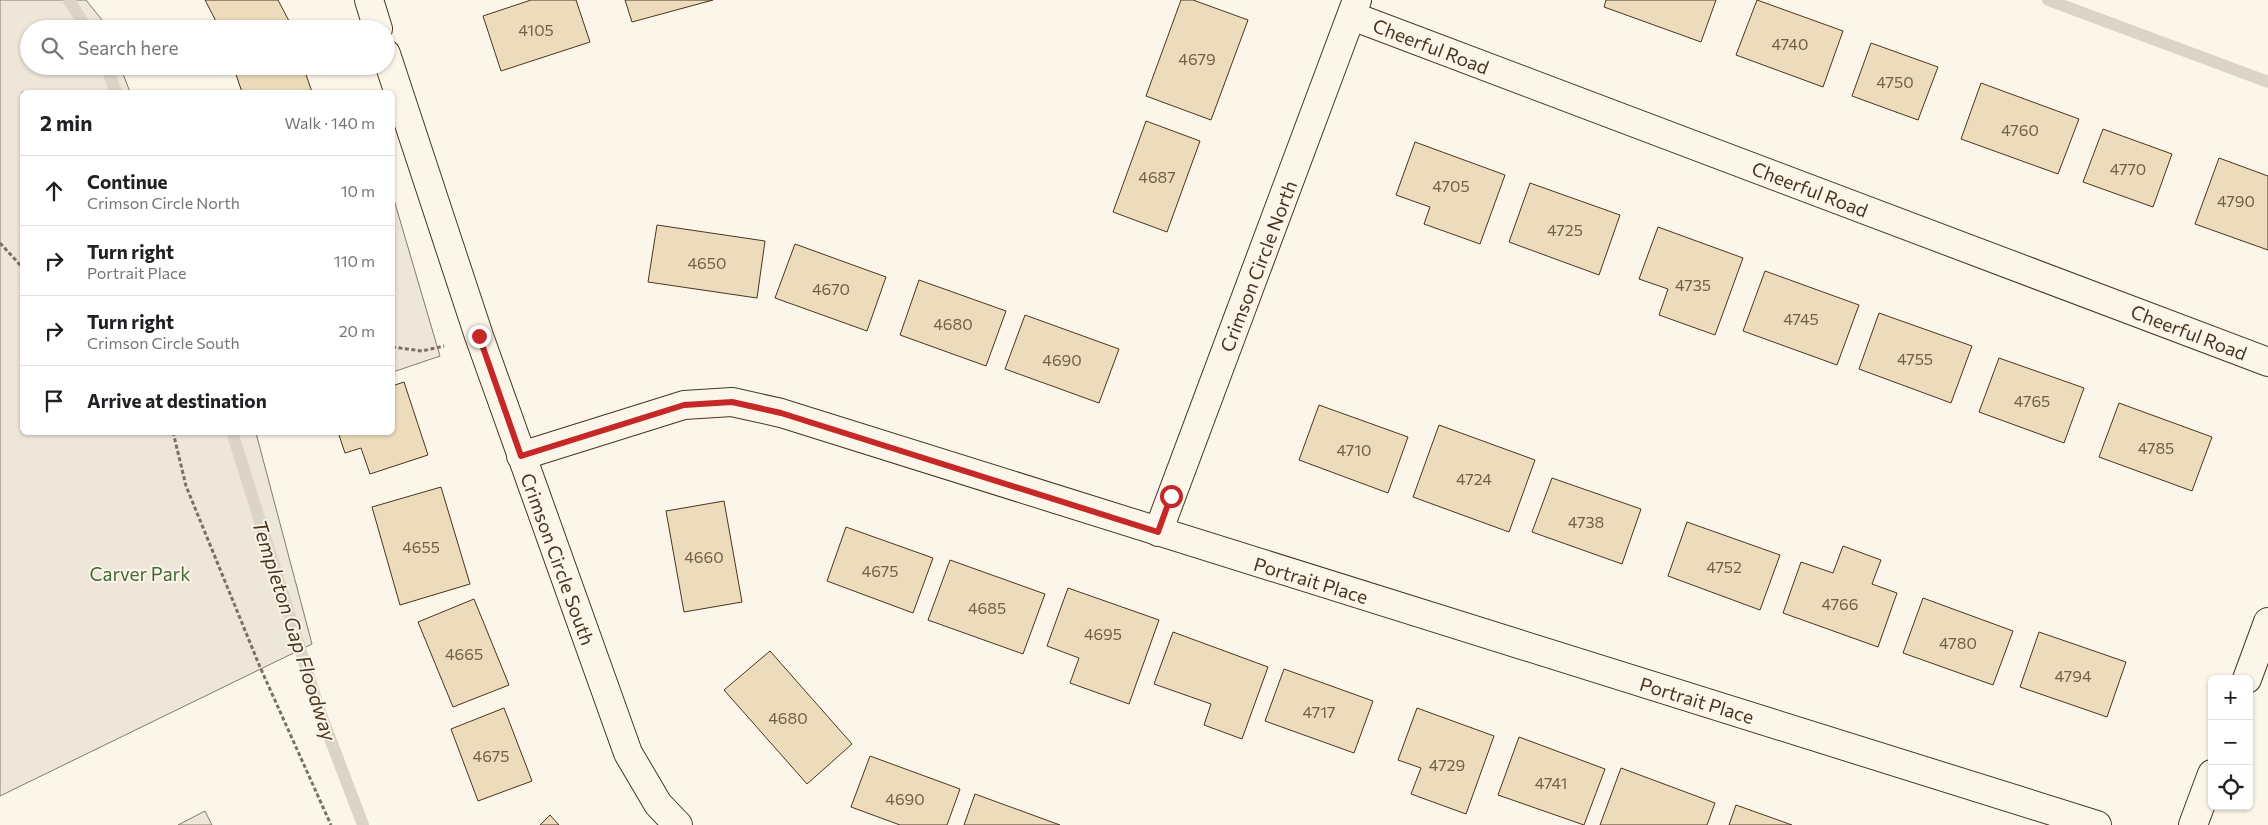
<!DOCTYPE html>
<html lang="en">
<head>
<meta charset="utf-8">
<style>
  :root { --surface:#fff; --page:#f2f2f2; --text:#202124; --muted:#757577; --line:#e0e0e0 }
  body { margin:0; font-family:Commissioner,sans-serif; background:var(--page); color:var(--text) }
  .controls { position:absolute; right:15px; bottom:15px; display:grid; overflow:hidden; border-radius:8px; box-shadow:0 1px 4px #0004 }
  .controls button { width:45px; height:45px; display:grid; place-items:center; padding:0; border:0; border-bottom:1px solid var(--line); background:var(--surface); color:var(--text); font:25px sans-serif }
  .stop { position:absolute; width:15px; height:15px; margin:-11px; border:4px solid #c62828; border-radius:50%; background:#fff }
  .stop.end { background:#c62828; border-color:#fff; box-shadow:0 1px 5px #0008 }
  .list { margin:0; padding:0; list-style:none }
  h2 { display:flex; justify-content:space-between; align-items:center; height:65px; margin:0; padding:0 20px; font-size:21px }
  h2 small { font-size:16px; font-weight:400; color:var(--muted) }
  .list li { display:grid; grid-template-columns:32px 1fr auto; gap:15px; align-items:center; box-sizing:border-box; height:70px; padding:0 20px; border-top:1px solid var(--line) }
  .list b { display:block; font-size:19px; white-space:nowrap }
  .list p { margin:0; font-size:16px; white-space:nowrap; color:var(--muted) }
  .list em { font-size:16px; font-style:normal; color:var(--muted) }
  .icon { flex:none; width:28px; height:28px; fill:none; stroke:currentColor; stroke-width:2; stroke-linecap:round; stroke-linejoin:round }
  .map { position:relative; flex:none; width:2268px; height:825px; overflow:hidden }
  .search { position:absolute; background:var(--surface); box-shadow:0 1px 4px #0004; left:20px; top:20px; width:375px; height:55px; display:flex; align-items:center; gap:12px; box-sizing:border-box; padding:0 18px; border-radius:28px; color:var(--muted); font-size:19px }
  .panel { position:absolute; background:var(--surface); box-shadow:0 1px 4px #0004; left:20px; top:90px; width:375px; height:345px; border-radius:8px }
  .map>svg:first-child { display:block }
  .green { fill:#ede6d9; stroke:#887966 }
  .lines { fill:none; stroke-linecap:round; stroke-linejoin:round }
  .stream { stroke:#dcd4c6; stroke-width:12 }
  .building { fill:#ecdcbc; stroke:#4a3520 }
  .street-casing { stroke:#4a3520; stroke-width:30 }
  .secondary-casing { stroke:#4a3520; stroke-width:30 }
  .path { stroke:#7f6f5c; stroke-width:3; stroke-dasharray:4 2.5; stroke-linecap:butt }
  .street { stroke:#fbf6e9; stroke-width:28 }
  .secondary { stroke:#fbf6e9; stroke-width:28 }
  .route { stroke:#c62828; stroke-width:6 }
  .labels { text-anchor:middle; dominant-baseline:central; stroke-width:4; stroke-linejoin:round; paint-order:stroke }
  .number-label { font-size:16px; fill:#725f47 }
  .street-label { font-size:19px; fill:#4a3520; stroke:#fbf6e9 }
  .park-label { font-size:19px; fill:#436837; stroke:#fbf6e9 }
  .water-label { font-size:20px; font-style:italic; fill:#4a3520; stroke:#fbf6e9 }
</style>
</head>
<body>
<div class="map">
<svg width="2268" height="825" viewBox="0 0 2268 825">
  <rect width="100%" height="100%" fill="#fbf6e9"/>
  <path class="green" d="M0,0H86L102,20L106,29H29V66H120L130,92H22V432L256,433L312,644L0,796Z
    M392,193L440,356L393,372H392Z
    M205,811L212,825H178Z"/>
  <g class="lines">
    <path class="stream" d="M69,0L87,29
      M2048,0L2268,82
      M106,66L116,92
      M232,432L320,712L363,825"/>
  </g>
  <path class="building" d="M205,0H278L289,21L274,29H220Z
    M531,0H576L590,42L501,71L483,16Z
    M625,0H713L632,22Z
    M1181,0H1193L1248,20L1211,120L1146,96Z
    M1606,0H1716L1701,42L1604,7Z
    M1757,0L1843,31L1823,87L1736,55Z
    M1871,43L1938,67L1918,120L1852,96Z
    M233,66H303L312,92H242Z
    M1981,83L2079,119L2058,174L1961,139Z
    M1146,121L1200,141L1167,232L1113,212Z
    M2103,129L2172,154L2153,207L2083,182Z
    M1415,142L1505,175L1480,244L1424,224L1430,207L1396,195Z
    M2219,158L2268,176V250L2195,224Z
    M1530,183L1620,215L1599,275L1509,242Z
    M657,225L765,241L757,298L648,282Z
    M1658,227L1743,258L1715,335L1659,315L1668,289L1639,279Z
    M795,244L886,277L867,331L775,298Z
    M1765,271L1859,305L1837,365L1743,331Z
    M919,280L1006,311L986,366L900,335Z
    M1879,313L1972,346L1951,403L1859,369Z
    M1025,315L1119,349L1099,403L1005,369Z
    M1999,358L2084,388L2064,443L1979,412Z
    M404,382L428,455L370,474L361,448L345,453L338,432H392V386Z
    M2119,403L2212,437L2192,491L2099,457Z
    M1319,405L1408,437L1388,493L1299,460Z
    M1439,425L1535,460L1509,532L1413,497Z
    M1552,478L1641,509L1622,564L1532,532Z
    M441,487L470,584L400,605L372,507Z
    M724,501L742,602L684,612L666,511Z
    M1687,522L1780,555L1760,610L1668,576Z
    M846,527L933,558L913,613L827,581Z
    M1843,546L1881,560L1872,584L1897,593L1878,647L1783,613L1801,562L1833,573Z
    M950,560L1045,594L1023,654L928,620Z
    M1068,588L1159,620L1129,704L1070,683L1079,658L1047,646Z
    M1923,598L2013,631L1993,685L1903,653Z
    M474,599L509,685L453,707L418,622Z
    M1173,632L1268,667L1242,739L1204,725L1211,704L1154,684Z
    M2039,632L2126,662L2107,717L2020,687Z
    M770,651L852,744L807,784L724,690Z
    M1284,669L1373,701L1354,753L1265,721Z
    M504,708L532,781L478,801L451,729Z
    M1417,708L1494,736L1466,814L1411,794L1421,768L1398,760Z
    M1519,737L1605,769L1584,825L1498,795Z
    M870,756L960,789L947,825H900L851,807Z
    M1621,768L1715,803L1707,825H1600Z
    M975,794L1060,825H964Z
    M1736,805L1792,825H1729Z
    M550,815L559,825H540Z"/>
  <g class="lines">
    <defs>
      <path id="street" d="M369,0L378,29
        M386,54L479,336L628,753L658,804L678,825
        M521,456L684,405L732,402L781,413L2097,825
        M1158,532L1357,0"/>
      <path id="secondary" d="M1352,16L2268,362
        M2247,679L2268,622
        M2193,825L2212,774"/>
    </defs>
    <use href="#street" class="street-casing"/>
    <use href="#secondary" class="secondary-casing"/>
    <path class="path" d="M0,243L22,267
      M392,347L422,351L444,346
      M173,432L186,486L260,667L331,825"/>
    <use href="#street" class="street"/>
    <use href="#secondary" class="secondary"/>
  </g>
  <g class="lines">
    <path class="route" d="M479,336L521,456L684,405L732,402L781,413L1158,532L1171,496"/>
  </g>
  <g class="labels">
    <g class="number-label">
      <text x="536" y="29">4105</text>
      <text x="1790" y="43">4740</text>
      <text x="1197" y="58">4679</text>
      <text x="1895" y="81">4750</text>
      <text x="2020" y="129">4760</text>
      <text x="2128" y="168">4770</text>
      <text x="1157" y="176">4687</text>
      <text x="1451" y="185">4705</text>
      <text x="2236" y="200">4790</text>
      <text x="1565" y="229">4725</text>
      <text x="707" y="262">4650</text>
      <text x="1693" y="284">4735</text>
      <text x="831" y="288">4670</text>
      <text x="1801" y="318">4745</text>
      <text x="953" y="323">4680</text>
      <text x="1915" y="358">4755</text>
      <text x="1062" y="359">4690</text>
      <text x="2032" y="400">4765</text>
      <text x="2156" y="447">4785</text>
      <text x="1354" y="449">4710</text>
      <text x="1474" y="478">4724</text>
      <text x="1586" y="521">4738</text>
      <text x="421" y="546">4655</text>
      <text x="704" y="556">4660</text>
      <text x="1724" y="566">4752</text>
      <text x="880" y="570">4675</text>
      <text x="1840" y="603">4766</text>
      <text x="987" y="607">4685</text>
      <text x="1103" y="633">4695</text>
      <text x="1958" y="642">4780</text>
      <text x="464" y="653">4665</text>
      <text x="2073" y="675">4794</text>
      <text x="1319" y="711">4717</text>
      <text x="788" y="717">4680</text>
      <text x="491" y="755">4675</text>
      <text x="1447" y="764">4729</text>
      <text x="1551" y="782">4741</text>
      <text x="905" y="798">4690</text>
    </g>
    <g class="street-label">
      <text transform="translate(1431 46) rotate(21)">Cheerful Road</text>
      <text transform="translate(1810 189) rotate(21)">Cheerful Road</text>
      <text transform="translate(1258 266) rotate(-69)">Crimson Circle North</text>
      <text transform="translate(2189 332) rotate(21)">Cheerful Road</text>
      <text transform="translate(558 559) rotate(70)">Crimson Circle South</text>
      <text transform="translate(1311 580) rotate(17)">Portrait Place</text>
      <text transform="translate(1697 700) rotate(17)">Portrait Place</text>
    </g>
    <g class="park-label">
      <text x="140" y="573">Carver Park</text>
    </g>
    <g class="water-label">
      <text transform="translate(295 630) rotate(72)">Templeton Gap Floodway</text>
    </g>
  </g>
</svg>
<div class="controls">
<button>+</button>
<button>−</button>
<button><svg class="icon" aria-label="locate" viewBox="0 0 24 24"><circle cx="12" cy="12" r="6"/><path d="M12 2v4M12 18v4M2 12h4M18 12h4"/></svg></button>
</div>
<div class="stop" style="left:1171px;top:496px"></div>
<div class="stop end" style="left:479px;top:336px"></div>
<div class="search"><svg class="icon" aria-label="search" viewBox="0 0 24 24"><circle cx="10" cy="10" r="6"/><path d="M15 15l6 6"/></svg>Search here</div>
<section class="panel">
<h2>2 min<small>Walk · 140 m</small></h2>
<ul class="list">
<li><svg class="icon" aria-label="ahead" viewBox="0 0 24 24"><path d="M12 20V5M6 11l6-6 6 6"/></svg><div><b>Continue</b><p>Crimson Circle North</p></div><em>10 m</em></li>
<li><svg class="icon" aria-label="right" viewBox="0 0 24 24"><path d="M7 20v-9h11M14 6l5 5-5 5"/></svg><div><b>Turn right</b><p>Portrait Place</p></div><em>110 m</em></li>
<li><svg class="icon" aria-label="right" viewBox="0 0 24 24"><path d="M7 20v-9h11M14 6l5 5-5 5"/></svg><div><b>Turn right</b><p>Crimson Circle South</p></div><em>20 m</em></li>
<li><svg class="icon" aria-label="arrive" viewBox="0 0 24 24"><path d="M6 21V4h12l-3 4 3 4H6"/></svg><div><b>Arrive at destination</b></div></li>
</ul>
</section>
</div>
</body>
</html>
